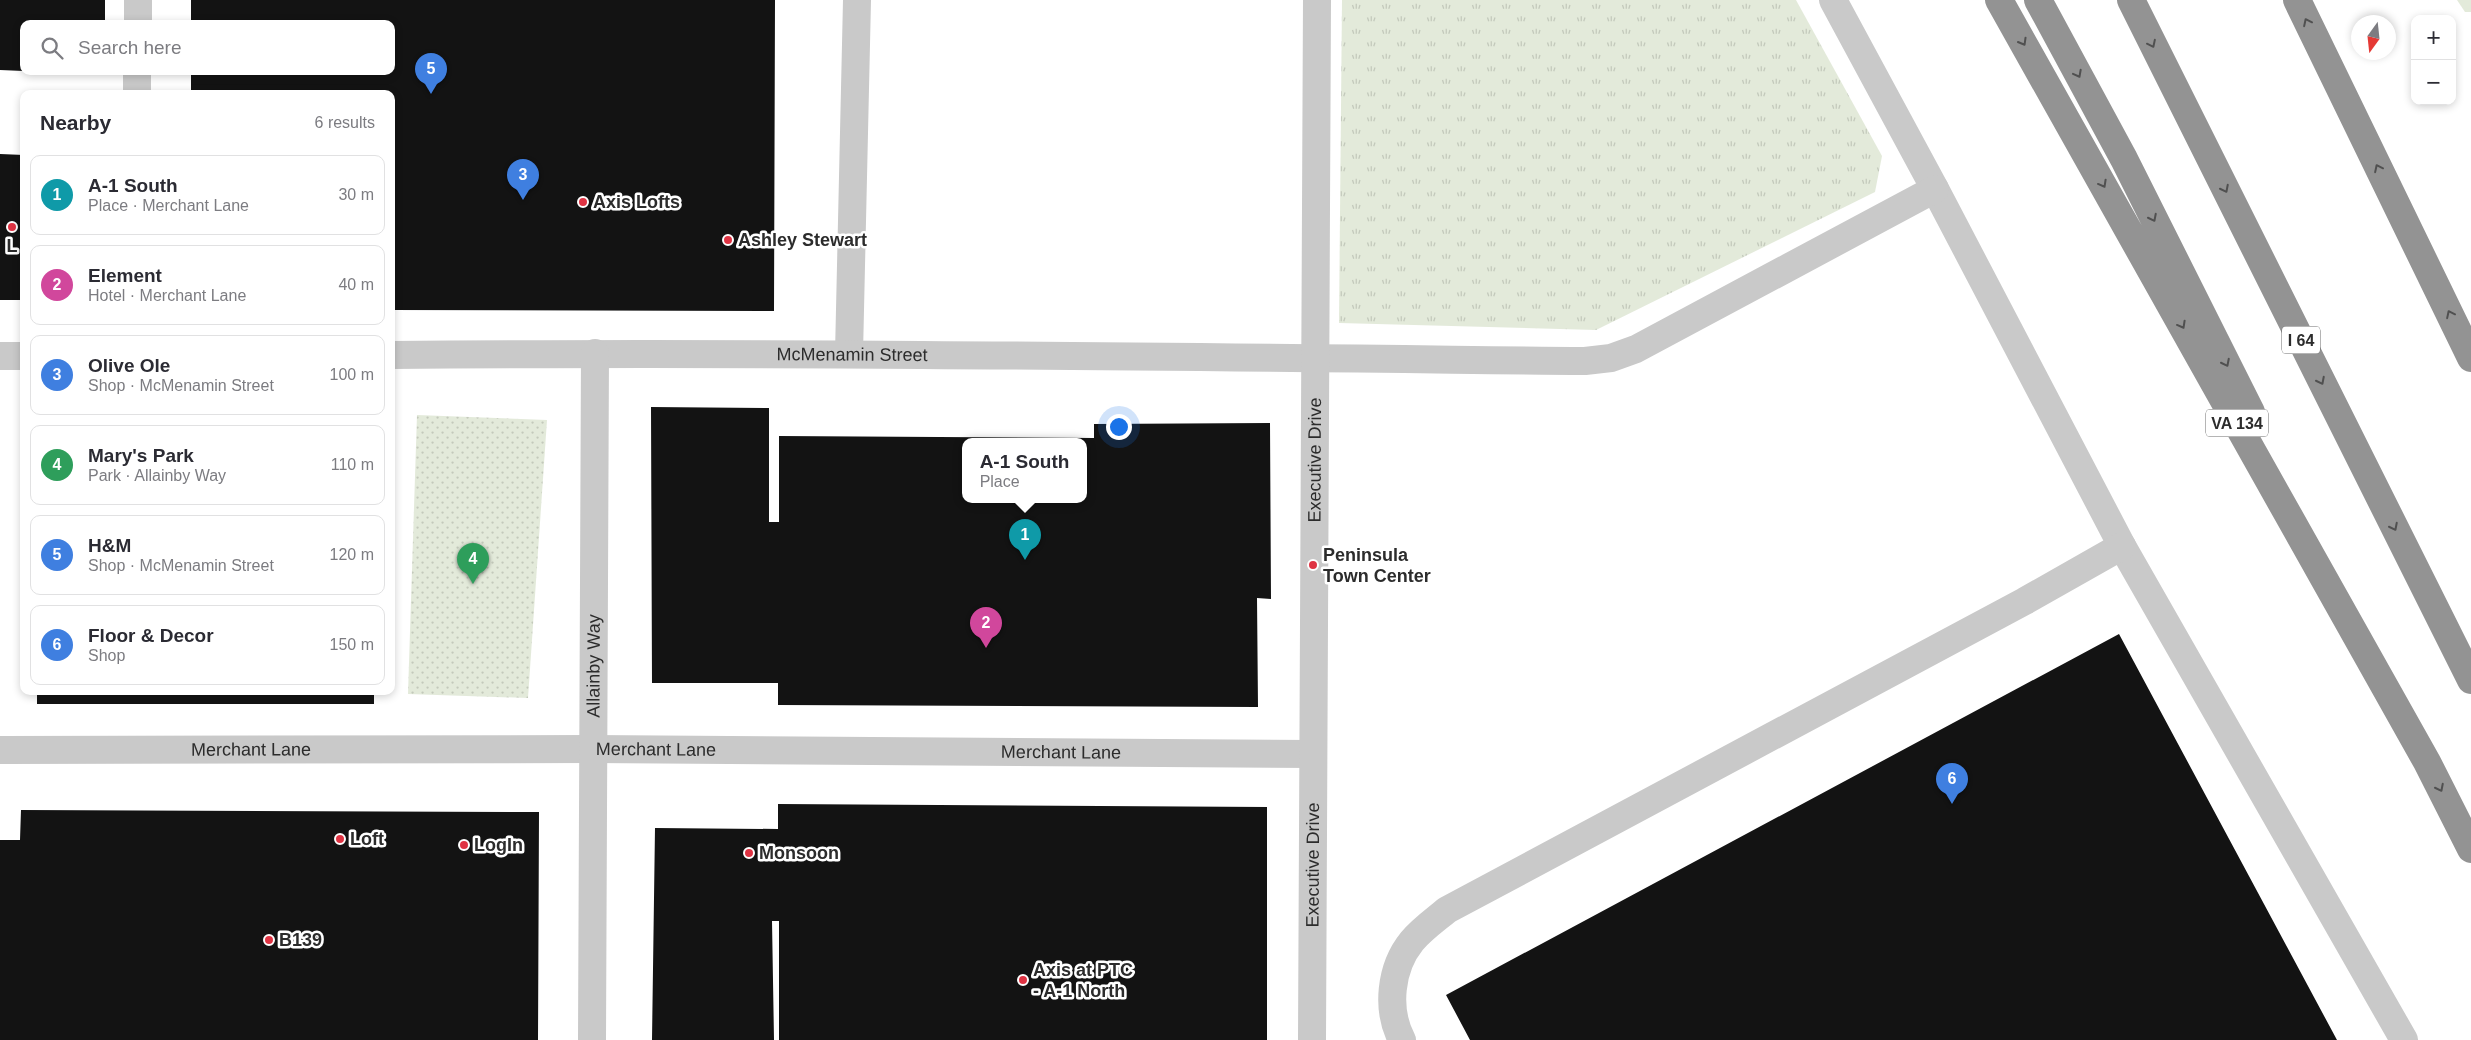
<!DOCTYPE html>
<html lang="en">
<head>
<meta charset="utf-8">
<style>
  :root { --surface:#fff; --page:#f7f7f7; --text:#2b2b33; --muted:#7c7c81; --line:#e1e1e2; --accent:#db2777 }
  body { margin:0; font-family:Arial,sans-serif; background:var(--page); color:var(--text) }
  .controls { position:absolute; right:15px; top:15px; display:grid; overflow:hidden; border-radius:10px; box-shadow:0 2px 8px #0003 }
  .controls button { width:45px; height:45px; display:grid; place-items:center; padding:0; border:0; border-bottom:1px solid var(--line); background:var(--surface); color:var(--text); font:25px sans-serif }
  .compass { position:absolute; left:2351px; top:15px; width:45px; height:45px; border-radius:50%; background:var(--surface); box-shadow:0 2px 8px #0003; rotate:195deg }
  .you { position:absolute; left:1118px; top:426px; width:18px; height:18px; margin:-12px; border:4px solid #fff; border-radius:50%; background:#1a73e8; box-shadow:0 0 0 8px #1a73e833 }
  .badge { display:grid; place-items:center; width:32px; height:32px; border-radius:50%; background:var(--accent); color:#fff; font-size:16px; font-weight:700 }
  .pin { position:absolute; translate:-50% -41px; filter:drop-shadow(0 1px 2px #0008) }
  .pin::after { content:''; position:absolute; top:26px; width:18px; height:15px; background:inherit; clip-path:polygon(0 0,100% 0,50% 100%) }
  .popup { position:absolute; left:962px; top:438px; width:125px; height:65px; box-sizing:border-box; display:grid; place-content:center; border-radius:10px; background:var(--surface); filter:drop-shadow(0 1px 4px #0005); font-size:16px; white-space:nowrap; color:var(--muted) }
  .popup b { font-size:19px; color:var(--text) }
  .popup::after { content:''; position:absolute; left:50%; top:100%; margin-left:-10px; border:10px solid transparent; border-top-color:var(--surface) }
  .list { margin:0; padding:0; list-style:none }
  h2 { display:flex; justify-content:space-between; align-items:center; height:65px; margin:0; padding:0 20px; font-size:21px }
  h2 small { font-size:16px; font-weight:400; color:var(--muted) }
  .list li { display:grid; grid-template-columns:32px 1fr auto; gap:15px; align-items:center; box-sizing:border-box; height:80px; margin:0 10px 10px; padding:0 10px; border:1px solid var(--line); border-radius:10px }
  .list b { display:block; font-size:19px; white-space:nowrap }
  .list p { margin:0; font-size:16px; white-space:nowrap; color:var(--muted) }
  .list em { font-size:16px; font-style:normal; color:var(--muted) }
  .icon { flex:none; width:28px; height:28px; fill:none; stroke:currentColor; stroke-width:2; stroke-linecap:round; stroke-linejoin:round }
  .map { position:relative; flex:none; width:2471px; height:1040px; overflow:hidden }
  .search { position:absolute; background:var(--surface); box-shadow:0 2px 8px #0003; left:20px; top:20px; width:375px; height:55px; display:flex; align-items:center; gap:12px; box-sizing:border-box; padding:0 18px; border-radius:10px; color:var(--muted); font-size:19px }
  .panel { position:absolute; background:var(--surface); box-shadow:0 2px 8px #0003; left:20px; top:90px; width:375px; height:605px; border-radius:10px }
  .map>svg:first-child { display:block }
  .grass { fill:url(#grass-tufts) }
  .forest { fill:url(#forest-crowns) }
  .park { fill:url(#park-dots) }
  .building { fill:#131313; fill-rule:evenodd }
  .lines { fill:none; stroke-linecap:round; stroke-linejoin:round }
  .minor { stroke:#c9c9c9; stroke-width:28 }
  .highway { stroke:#939393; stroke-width:28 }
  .oneway { stroke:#505050 }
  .poi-dot { fill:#df3343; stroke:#fff; stroke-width:2 }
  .labels { text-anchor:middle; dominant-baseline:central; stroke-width:5; stroke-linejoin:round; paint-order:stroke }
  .shield { fill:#fff; stroke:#6b6b6b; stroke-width:1 }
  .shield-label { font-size:16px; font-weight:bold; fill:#2c2c2c }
  .poi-label { font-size:18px; font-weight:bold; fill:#2c2c2c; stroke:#fff; text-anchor:start }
  .street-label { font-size:18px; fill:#2c2c2c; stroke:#fff }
</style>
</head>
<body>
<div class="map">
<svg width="2471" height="1040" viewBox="0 0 2471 1040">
  <defs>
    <pattern id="grass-tufts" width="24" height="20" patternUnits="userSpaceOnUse" patternTransform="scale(1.25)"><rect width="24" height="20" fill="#e3eada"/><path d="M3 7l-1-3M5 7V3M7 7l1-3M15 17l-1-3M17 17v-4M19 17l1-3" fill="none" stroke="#c3c9bb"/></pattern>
    <pattern id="forest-crowns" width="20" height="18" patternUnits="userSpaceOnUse" patternTransform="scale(1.25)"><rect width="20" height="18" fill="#e3eada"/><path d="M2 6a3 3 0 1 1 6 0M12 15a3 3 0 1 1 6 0" fill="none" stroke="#c3c9bb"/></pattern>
    <pattern id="park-dots" width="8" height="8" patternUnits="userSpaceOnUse" patternTransform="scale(1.25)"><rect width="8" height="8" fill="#e3eada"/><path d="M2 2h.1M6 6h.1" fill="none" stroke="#c3c9bb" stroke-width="1.8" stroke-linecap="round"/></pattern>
  </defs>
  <rect width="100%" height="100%" fill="#fff"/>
  <path class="grass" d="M1342,0H1796L1882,156L1875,192L1596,330L1339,323Z"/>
  <path class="forest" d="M2457,0H2471V12H2465Z"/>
  <path class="park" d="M417,415L547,420L528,698L408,694Z"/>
  <path class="building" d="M0,0H105V24H24V71L0,70Z
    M191,0H775L774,311L391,310V94H191V71H391V24H191Z
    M0,154L24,155V300H0Z
    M651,407L769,408V522H779V436L1094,438V424L1270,423L1271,599L1257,598L1258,707L778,705V683H652ZM966,441H1084V499H966Z
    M2119,634L2337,1040H1470L1446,995Z
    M37,691H374V704H37Z
    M778,804L1267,807V1040H779V921H772L774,1040H652L655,828L778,829Z
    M21,810L539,812L538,1040H0V840H20Z"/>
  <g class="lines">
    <g class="minor">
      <path d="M1833,0L1935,189L2122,546L2404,1040"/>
      <path d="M138,24V0"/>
      <path d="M137,94V71"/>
      <path d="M849,354L857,0"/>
      <path id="s1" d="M391,355C789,352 1187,357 1585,361L1611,358L1636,349L1935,189"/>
      <path d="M0,356H24"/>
      <path id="s2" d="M0,750L592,749L1312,754"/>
      <path id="s3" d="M592,1040L595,353"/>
      <path id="s4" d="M1312,1040L1317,0"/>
      <path d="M1402,1040C1386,1010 1390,968 1412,941C1422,929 1435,920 1447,910L2025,601L2122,546"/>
    </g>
    <path class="highway" d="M1999,0L2427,762L2471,849
      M2038,0L2124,159L2251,412
      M2131,0L2471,680
      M2297,0L2471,358"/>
  </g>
  <defs><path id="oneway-chevron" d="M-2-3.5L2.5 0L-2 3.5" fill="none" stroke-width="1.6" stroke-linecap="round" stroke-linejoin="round" transform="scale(1.25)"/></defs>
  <g class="oneway">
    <use href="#oneway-chevron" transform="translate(2307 22) rotate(-116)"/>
    <use href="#oneway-chevron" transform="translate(2023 42) rotate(60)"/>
    <use href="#oneway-chevron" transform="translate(2152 44) rotate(64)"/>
    <use href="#oneway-chevron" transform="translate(2078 74) rotate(62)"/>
    <use href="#oneway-chevron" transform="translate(2378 168) rotate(-116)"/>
    <use href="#oneway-chevron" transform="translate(2103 184) rotate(61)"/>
    <use href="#oneway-chevron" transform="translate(2225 189) rotate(63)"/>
    <use href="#oneway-chevron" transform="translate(2153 218) rotate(63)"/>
    <use href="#oneway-chevron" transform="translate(2450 314) rotate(-116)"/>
    <use href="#oneway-chevron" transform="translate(2182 325) rotate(61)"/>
    <use href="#oneway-chevron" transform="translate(2226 363) rotate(63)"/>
    <use href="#oneway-chevron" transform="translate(2321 381) rotate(63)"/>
    <use href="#oneway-chevron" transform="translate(2394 527) rotate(63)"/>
    <use href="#oneway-chevron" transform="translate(2440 788) rotate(63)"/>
  </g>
  <g class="poi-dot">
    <circle cx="583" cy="202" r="5"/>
    <circle cx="12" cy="227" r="5"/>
    <circle cx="728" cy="240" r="5"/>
    <circle cx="1313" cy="565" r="5"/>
    <circle cx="340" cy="839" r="5"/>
    <circle cx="464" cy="845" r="5"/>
    <circle cx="749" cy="853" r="5"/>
    <circle cx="269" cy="940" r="5"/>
    <circle cx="1023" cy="980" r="5"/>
  </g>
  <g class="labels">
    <g class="shield">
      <rect x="2282" y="326.5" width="38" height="27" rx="4"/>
      <rect x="2206" y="409.5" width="62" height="27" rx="4"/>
    </g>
    <g class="shield-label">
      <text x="2301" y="340">I 64</text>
      <text x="2237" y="423">VA 134</text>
    </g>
    <g class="poi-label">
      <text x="593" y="202">Axis Lofts</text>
      <text x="738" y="240">Ashley Stewart</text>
      <text x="12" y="246" text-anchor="middle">L</text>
      <text x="1323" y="555">Peninsula<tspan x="1323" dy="21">Town Center</tspan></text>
      <text x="350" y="839">Loft</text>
      <text x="474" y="845">LogIn</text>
      <text x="759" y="853">Monsoon</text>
      <text x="279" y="940">B139</text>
      <text x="1033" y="970">Axis at PTC<tspan x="1033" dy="21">- A-1 North</tspan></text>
    </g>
    <g class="street-label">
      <text stroke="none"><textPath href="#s1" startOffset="461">McMenamin Street</textPath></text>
      <text stroke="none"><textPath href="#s4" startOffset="580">Executive Drive</textPath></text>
      <text stroke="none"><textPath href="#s3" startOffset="374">Allainby Way</textPath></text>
      <text stroke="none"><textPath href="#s2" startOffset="251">Merchant Lane</textPath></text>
      <text stroke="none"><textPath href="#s2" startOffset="656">Merchant Lane</textPath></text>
      <text stroke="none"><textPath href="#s2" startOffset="1061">Merchant Lane</textPath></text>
      <text stroke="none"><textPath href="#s4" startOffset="175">Executive Drive</textPath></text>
    </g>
  </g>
</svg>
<div class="controls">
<button>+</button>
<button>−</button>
</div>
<svg class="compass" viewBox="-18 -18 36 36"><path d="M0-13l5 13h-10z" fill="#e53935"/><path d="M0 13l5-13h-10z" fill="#7c7c81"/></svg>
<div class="you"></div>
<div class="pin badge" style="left:1025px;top:560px;background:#0f9aa8">1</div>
<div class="popup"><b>A-1 South</b>Place</div>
<div class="pin badge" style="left:986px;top:648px;background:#d1479c">2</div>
<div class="pin badge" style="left:523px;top:200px;background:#3f7fe0">3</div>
<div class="pin badge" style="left:473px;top:584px;background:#2e9e5b">4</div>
<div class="pin badge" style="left:431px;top:94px;background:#3f7fe0">5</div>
<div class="pin badge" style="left:1952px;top:804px;background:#3f7fe0">6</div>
<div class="search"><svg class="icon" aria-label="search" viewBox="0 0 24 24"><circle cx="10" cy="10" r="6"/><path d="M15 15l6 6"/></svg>Search here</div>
<section class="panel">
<h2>Nearby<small>6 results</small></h2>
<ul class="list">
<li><span class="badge" style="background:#0f9aa8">1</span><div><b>A-1 South</b><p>Place · Merchant Lane</p></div><em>30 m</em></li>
<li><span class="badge" style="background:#d1479c">2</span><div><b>Element</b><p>Hotel · Merchant Lane</p></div><em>40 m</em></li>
<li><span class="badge" style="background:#3f7fe0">3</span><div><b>Olive Ole</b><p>Shop · McMenamin Street</p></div><em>100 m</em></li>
<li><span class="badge" style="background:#2e9e5b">4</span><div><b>Mary's Park</b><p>Park · Allainby Way</p></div><em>110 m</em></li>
<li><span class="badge" style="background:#3f7fe0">5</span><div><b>H&amp;M</b><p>Shop · McMenamin Street</p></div><em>120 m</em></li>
<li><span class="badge" style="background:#3f7fe0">6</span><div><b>Floor &amp; Decor</b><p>Shop</p></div><em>150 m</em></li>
</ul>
</section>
</div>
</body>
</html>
